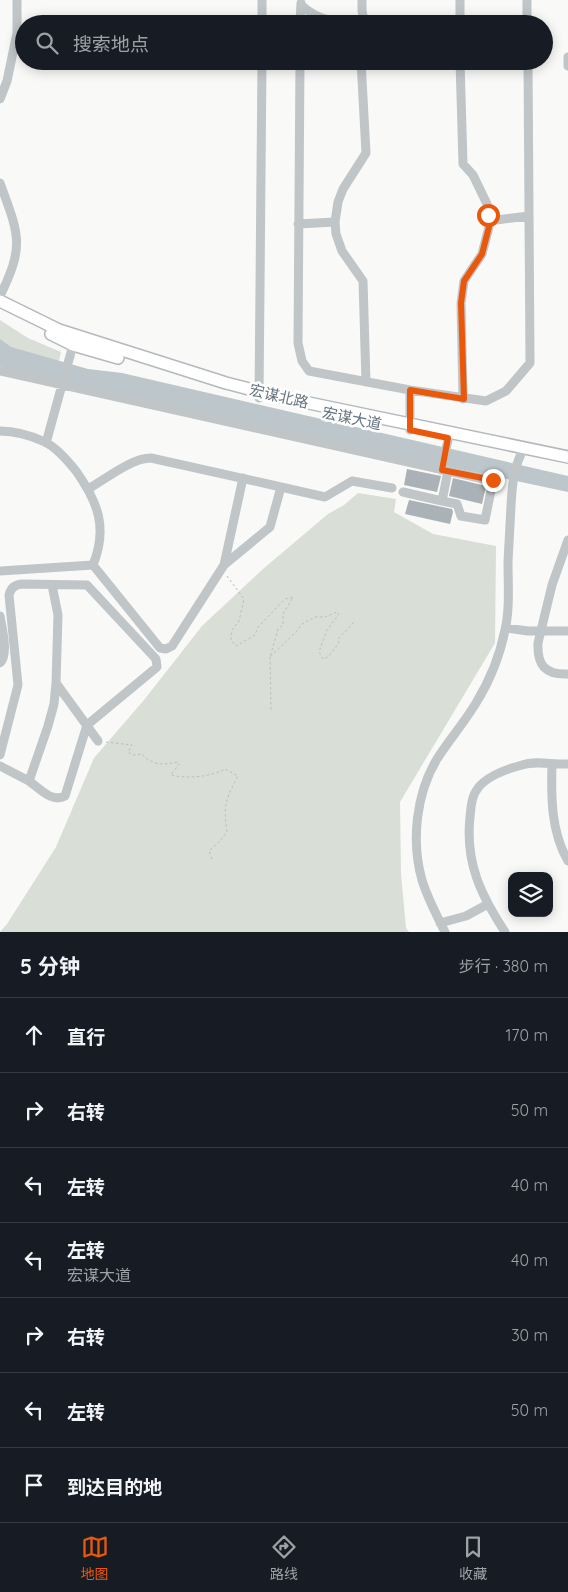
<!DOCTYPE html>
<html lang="zh">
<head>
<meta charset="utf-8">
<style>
  :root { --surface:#171b24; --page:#242831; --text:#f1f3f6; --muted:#9ea1a6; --line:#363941; --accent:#ea580c }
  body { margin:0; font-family:Quicksand,"Noto Sans SC",sans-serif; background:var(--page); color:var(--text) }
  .controls { position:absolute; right:15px; bottom:15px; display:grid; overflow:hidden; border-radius:10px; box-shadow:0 2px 12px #0003 }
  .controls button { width:45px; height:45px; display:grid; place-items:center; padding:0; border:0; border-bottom:1px solid var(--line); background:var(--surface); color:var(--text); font:25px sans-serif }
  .stop { position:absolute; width:15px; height:15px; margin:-11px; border:4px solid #ea580c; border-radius:50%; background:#fff }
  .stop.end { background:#ea580c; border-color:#fff; box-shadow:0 1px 5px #0008 }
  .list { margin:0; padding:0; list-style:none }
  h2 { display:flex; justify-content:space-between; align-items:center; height:65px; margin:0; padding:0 20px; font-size:21px }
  h2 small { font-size:16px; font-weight:400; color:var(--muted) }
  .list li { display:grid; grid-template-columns:32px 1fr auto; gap:15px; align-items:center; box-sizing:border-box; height:75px; padding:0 20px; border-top:1px solid var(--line) }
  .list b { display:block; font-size:19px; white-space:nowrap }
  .list p { margin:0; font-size:16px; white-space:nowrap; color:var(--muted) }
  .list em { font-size:16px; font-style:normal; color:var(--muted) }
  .icon { flex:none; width:28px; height:28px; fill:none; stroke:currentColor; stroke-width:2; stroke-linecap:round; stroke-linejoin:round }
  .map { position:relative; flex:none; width:568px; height:932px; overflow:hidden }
  .search { position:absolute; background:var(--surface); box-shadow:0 2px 12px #0003; left:15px; right:15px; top:15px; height:55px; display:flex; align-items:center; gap:12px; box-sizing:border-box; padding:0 18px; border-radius:28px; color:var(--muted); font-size:19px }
  .sheet { height:590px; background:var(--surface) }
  nav { display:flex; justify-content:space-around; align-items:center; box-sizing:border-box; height:70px; border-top:1px solid var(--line); background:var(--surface); font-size:14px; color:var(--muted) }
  nav a { display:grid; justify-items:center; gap:2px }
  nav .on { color:var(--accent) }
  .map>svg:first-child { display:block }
  .green { fill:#d9ded6 }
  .water { fill:#bcc6cb }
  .building { fill:#aab2b7 }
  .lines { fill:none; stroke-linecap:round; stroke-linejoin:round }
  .major-casing { stroke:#b4b9bd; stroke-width:14 }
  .path { stroke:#bbbec0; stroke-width:1; stroke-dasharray:2.5 2.5; stroke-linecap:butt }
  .minor { stroke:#c0c5c8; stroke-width:9 }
  .major { stroke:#fff; stroke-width:11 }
  .route { stroke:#ea580c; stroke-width:6 }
  .labels { text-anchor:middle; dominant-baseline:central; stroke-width:5; stroke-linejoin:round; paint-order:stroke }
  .street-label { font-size:15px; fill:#667480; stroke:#fff }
</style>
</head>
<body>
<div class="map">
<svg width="568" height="932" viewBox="0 0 568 932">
  <rect width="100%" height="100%" fill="#f9f9f7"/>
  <path class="green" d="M0,320L28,338L61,352L53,386L0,370Z
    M358,493L396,499L394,512L433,534L496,546L495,643L400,802L401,874L406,928L409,932H0L7,924L56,847L94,758L144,700L202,626L263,569L328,514L344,505Z"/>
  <path class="water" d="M0,339L11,347L88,369L122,373L568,476V492L37,379L0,366Z"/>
  <path class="building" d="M407,469L441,476L437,492L404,485Z
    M453,478L486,486L482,504L449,496Z
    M409,500L452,509L453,512L450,524L405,514Z"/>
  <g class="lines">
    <defs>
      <path id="major" d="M0,301L59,330L226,383L280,397L568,457
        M51,334L73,345L118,358"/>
    </defs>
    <use href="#major" class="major-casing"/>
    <path class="path" d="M227,576L244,599L239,621L232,630L231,640L236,646L255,635L258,627L285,599L293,597L283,614V625L278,629L270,657L296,632L302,624L315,617H325L337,612L339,614L327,630L319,652L323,659L328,657L339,643L338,639L354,622
      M270,657L271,710
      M106,742L132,745L128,752L133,755L142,754C153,766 163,765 178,762L179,764L171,775C187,779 210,777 225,769L238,776C226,798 223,806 227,832L220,841L209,851L212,859"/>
    <path class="minor" d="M362,0V11L365,24
      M527,0V24
      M301,5C328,30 359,20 392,24
      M262,24V0
      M300,24L301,3
      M460,24V0
      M568,57V66
      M300,61L298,343L302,361L309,371L410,390L486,401L506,391L530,363L528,61
      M361,61L366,153L343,189L338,202L335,222L336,234L342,251L363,281L366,382
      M460,61L463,164L473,175L487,204L489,227L482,254L464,281L461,303L463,399
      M0,99L7,81L17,33V0
      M0,183C19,235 25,245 0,296
      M488,221L529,216
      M298,224L335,222
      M0,371L493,481L485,520L461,516L457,504L442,501L448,471
      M259,398L262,61
      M410,430V390
      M0,431C15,431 32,436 45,442C57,448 68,461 76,471C98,502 108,528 93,565
      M46,443L73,345
      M441,470L450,432
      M88,489C106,479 131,458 151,458L281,487
      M403,492L442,501
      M568,540L552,585L538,643C537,665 545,675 568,674
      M93,565L160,648L166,649L172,646L224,565L270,527L281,487L325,497L352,481L392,488
      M224,565L243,478
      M0,571L93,565
      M0,616C2,628 9,655 0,663
      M506,628L528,631H568
      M56,683L98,741
      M0,755L18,685L9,595C11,588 14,585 22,584L87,585L156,659L157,667L87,725L65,796C52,803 40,789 29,781
      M552,764C551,797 551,832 568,861
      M0,766L29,781L48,726L54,704L56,683L58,615L52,585
      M440,923L466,916L488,904
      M445,932C437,916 427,897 422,880C411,841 416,794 437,759C449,740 464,723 476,703C489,682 500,655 505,630C510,608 508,585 508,562C509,544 510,525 511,506C512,488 513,471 521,454
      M505,932C481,895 465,863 470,817C471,808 471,798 476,791C484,777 507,769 522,765C536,760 553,765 568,764"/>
    <use href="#major" class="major"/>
  </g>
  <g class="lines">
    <path class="route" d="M488,215L489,227L482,254L464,281L461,303L464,399L410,390V430L448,438L442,470L493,480"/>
  </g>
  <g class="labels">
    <g class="street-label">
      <text transform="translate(279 396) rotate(13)">宏谋北路</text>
      <text transform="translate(352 418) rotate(12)">宏谋大道</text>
    </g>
  </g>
</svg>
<div class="controls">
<button><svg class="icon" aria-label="layers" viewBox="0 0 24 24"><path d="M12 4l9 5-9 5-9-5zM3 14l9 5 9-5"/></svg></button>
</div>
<div class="stop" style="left:488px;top:215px"></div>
<div class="stop end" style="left:493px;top:480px"></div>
<div class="search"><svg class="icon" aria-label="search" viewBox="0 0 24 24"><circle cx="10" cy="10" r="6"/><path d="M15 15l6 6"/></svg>搜索地点</div>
</div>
<section class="sheet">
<h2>5 分钟<small>步行 · 380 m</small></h2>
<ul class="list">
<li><svg class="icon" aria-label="ahead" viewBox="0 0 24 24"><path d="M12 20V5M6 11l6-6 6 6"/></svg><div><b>直行</b></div><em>170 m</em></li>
<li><svg class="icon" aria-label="right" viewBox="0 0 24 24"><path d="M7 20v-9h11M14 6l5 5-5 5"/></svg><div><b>右转</b></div><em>50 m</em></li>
<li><svg class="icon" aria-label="left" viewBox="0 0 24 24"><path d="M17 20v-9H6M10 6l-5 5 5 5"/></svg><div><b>左转</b></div><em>40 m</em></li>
<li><svg class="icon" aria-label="left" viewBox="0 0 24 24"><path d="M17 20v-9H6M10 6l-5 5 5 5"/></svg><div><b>左转</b><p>宏谋大道</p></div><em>40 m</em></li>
<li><svg class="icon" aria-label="right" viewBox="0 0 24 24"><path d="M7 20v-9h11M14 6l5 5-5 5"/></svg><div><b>右转</b></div><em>30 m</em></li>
<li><svg class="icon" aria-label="left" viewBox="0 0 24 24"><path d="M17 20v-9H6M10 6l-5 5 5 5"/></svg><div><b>左转</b></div><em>50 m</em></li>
<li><svg class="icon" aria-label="arrive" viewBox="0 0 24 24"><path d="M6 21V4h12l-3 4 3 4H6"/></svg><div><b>到达目的地</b></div></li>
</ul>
</section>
<nav>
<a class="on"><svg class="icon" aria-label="map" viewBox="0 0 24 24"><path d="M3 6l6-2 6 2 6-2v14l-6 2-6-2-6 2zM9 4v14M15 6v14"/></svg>地图</a>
<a><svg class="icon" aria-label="directions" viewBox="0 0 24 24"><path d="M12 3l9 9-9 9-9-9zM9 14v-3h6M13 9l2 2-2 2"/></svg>路线</a>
<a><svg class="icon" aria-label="saved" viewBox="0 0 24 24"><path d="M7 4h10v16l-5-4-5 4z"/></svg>收藏</a>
</nav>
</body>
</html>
